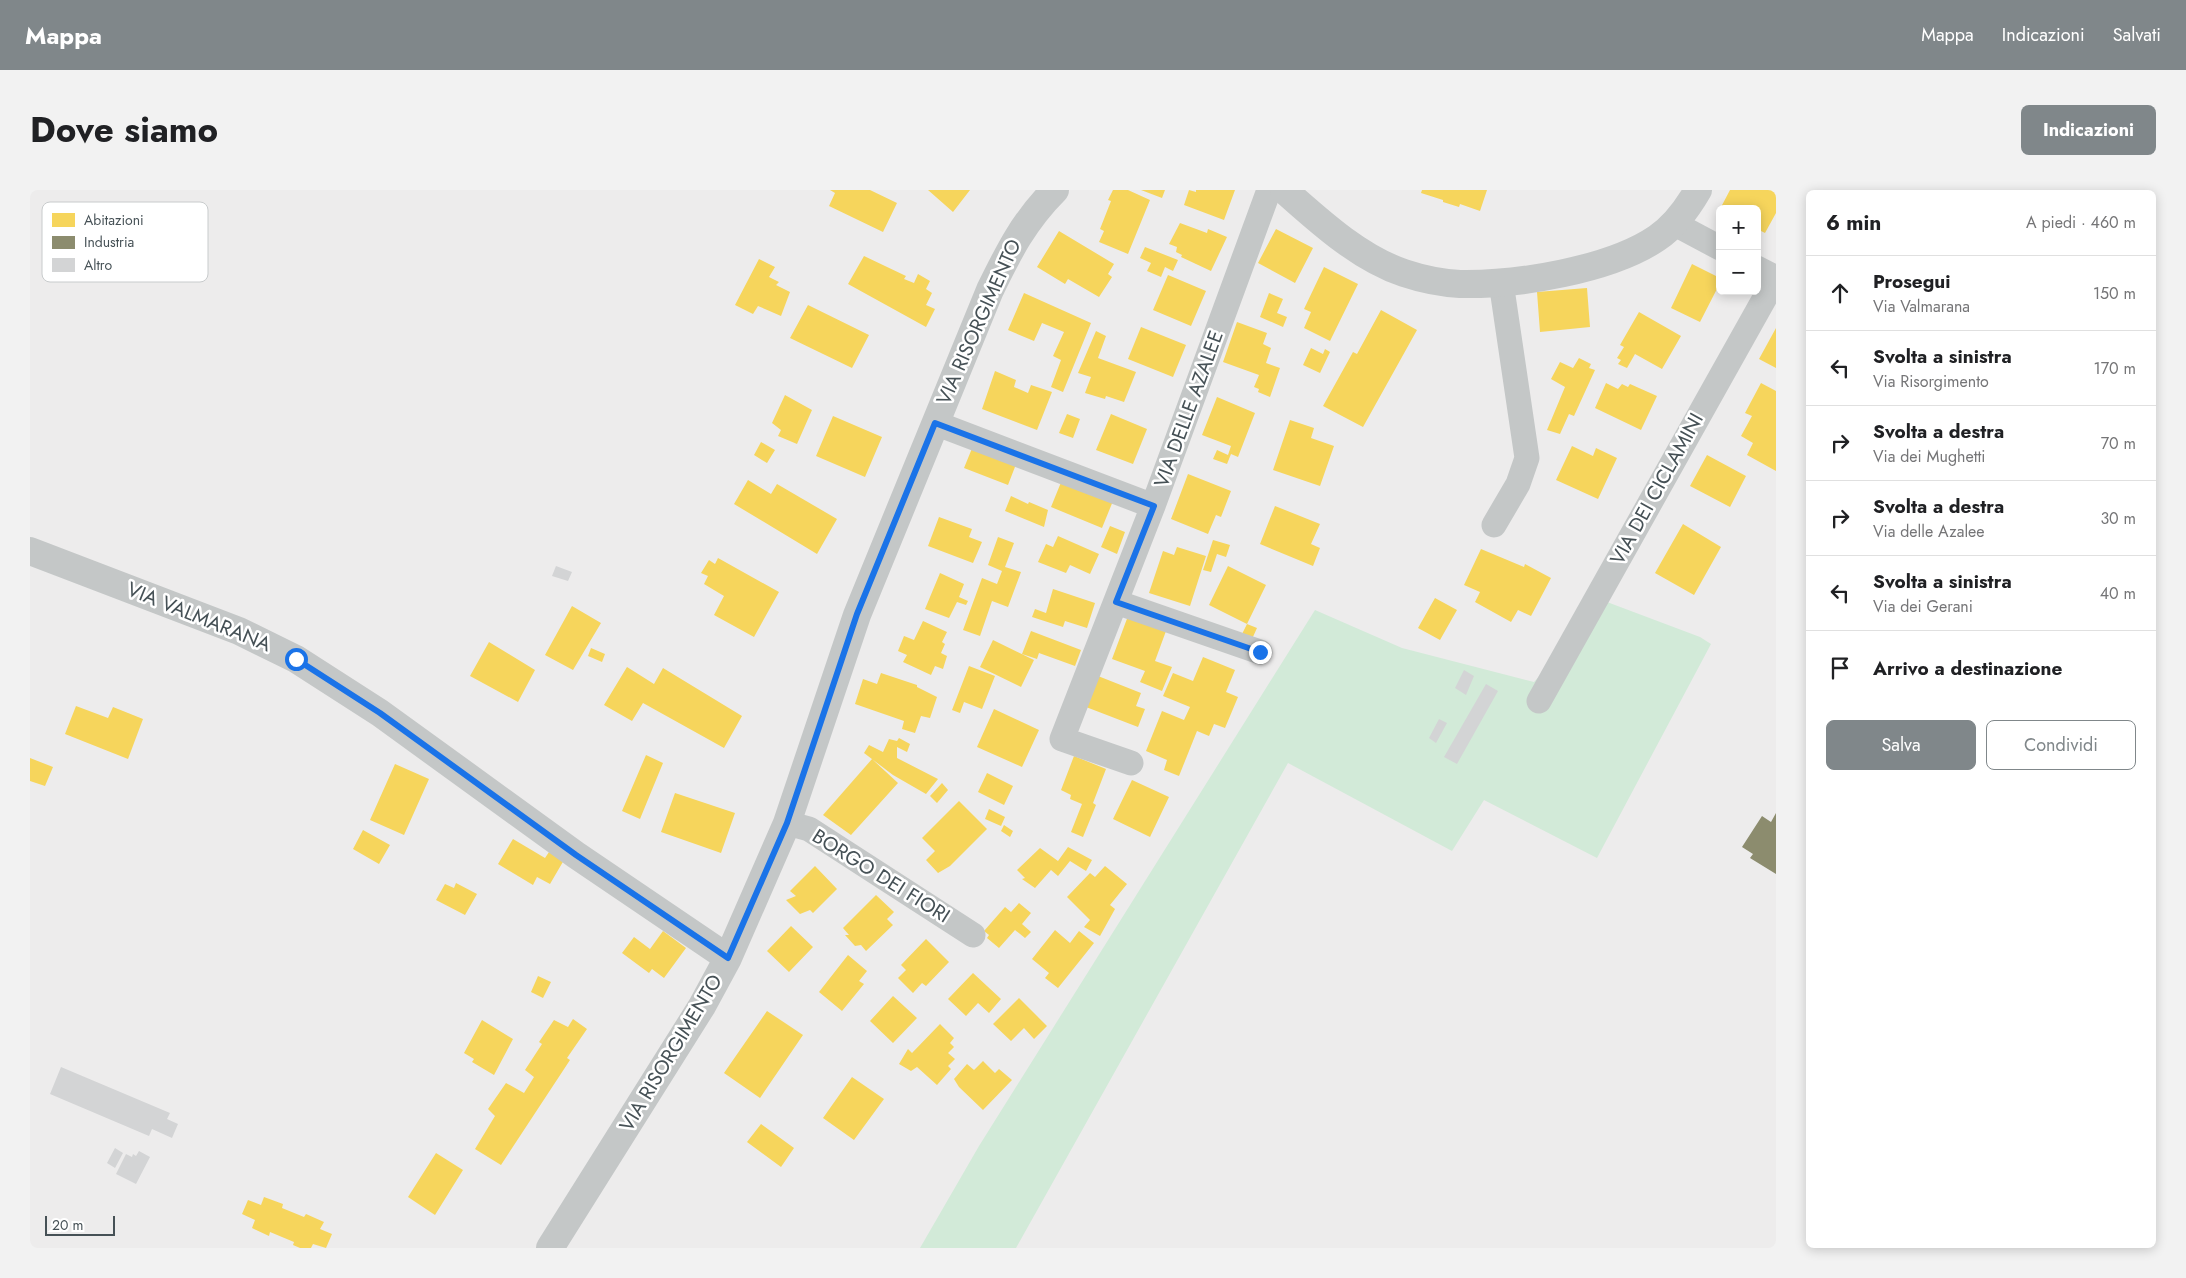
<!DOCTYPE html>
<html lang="it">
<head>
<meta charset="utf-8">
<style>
  :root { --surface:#fff; --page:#f2f2f2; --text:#202124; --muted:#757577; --line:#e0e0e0; --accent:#80878a }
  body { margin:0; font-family:Jost,sans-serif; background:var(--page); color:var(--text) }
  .controls { position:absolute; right:15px; top:15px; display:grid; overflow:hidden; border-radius:8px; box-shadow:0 2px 12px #0003 }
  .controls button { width:45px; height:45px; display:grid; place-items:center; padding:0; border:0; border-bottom:1px solid var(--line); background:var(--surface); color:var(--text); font:25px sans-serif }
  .scale { position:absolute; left:15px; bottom:12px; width:70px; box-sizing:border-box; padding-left:5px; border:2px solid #465156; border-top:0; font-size:14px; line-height:18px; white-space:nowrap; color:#465156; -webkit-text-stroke:4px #fff; paint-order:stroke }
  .stop { position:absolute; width:15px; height:15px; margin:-11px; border:4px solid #1a73e8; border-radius:50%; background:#fff }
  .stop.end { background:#1a73e8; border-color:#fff; box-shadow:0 1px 5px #0008 }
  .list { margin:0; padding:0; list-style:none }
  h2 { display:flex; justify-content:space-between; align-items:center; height:65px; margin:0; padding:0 20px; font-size:21px }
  h2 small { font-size:16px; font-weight:400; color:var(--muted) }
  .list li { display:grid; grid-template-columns:32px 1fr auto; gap:15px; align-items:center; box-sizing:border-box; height:75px; padding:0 20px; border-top:1px solid var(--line) }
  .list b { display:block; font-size:19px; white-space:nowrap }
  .list p { margin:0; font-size:16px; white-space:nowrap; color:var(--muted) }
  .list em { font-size:16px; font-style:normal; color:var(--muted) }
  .actions { display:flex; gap:10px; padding:15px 20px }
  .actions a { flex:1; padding:11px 0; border:1px solid var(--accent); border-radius:8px; text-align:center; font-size:18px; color:var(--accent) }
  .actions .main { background:var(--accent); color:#fff }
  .icon { flex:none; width:28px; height:28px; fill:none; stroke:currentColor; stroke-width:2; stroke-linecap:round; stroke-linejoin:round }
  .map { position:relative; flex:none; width:1746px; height:1058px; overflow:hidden; border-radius:8px }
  header { display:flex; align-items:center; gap:30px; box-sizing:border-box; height:70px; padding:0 25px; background:var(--accent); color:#fff }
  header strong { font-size:24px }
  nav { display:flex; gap:28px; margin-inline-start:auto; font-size:18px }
  .intro { display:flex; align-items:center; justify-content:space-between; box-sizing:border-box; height:120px; padding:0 30px }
  h1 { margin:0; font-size:35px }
  .button { padding:12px 22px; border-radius:8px; background:var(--accent); color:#fff; font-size:18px; font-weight:700 }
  main { display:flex; gap:30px; padding:0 30px }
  aside { flex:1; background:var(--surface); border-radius:8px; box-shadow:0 2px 12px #0003 }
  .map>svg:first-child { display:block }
  .green { fill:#d2ead8 }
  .homes { fill:#f6d55c }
  .industry { fill:#8c8c6e }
  .building { fill:#d3d4d5 }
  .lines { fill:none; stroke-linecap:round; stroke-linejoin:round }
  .minor { stroke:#c4c7c7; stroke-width:25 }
  .tertiary { stroke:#c4c7c7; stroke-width:28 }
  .route { stroke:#1a73e8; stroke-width:6 }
  .labels { text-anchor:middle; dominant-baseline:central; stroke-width:5; stroke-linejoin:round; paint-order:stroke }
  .street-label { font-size:20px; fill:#465156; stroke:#fff }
  .key { fill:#fff; stroke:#c8cbcc; stroke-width:1 }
  .key-label { font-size:14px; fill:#465156 }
</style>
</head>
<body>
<header>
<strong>Mappa</strong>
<nav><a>Mappa</a><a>Indicazioni</a><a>Salvati</a></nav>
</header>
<div class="intro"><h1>Dove siamo</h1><a class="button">Indicazioni</a></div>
<main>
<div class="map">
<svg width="1746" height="1058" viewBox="0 0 1746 1058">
  <rect width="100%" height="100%" fill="#edecec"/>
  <path class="green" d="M1577,412L1670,447L1681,454L1567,668L1454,610L1422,661L1258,573L986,1058H890L949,956L1285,420L1372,458L1504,492Z"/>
  <path class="homes" d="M800,0H840L867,13L853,42L799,16L805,3Z
    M898,0H940L923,22Z
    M1083,0H1098L1120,10L1098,64L1069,52L1074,41L1070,39L1081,11L1078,10Z
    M1111,0H1135L1132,8Z
    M1159,0L1166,2V0H1205L1194,30L1154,15Z
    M1392,0H1457L1450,21L1430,14L1429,17L1413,12V10L1391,3Z
    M1700,0H1746V23L1735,43L1727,39V19H1690Z
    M1150,33L1177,43L1178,39L1197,47L1181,81L1151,67L1152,65L1146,62L1147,57L1139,54Z
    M1246,39L1283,58L1265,93L1228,73Z
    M1029,41L1084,74L1078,84L1082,87L1069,107L1038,89L1035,94L1007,77Z
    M1115,57L1148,70L1143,81L1135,77L1131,87L1117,81L1121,73L1110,68Z
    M834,66L876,86L874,89L884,93L888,84L900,91L896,99L902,103L896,115L905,119L896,137L818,94Z
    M729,69L745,77L739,87L749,92L746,95L760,102L751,126L728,116L723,124L705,115Z
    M1662,74L1690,88V93L1670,132L1641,118Z
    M1294,77L1328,94L1300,151L1274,138L1281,122L1274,119Z
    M1138,85L1176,101L1161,136L1123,120Z
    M1557,98L1560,137L1510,142L1507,102Z
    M994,103L1061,133L1033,202L1021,197L1031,170L1023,166L1034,142L1012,133L1004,151L978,140Z
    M1239,103L1253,109L1247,123L1257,127L1253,137L1230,127Z
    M778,115L839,145L822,178L760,148Z
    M1351,120L1387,140L1333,237L1293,216L1323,162L1327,164Z
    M1609,122L1651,146L1632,179L1605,164L1597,178L1588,174L1591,170L1587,168L1594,157L1590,155Z
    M1207,132L1237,143L1233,154L1241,158L1236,173L1250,178L1240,207L1228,202L1229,199L1224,197L1229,185L1193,172Z
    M1111,137L1156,155L1143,187L1098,169Z
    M1746,138V178L1729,169Z
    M1066,141L1076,146L1068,168L1106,182L1094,212L1076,206L1075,209L1055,203L1061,187L1048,183Z
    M1281,158L1293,164L1295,159L1300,162L1290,183L1273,175Z
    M1549,168L1561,174L1559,178L1565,180L1544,226L1539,224L1530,244L1517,240L1535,197L1521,189L1530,172L1543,178Z
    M965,181L986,190L984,197L998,203L1001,195L1022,202L1007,240L952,219Z
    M1576,193L1588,199L1592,194L1598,197L1600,194L1627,206L1611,240L1565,218Z
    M1731,193L1746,201V281L1717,265L1723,253L1711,246L1722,226L1715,223Z
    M755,205L782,220L767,254L748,246L751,240L742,233Z
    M1187,207L1225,223L1208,267L1201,264L1197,274L1183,269L1187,260L1198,265L1201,256L1172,245Z
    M1037,224L1050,229L1043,248L1029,243Z
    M1081,224L1117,239L1103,274L1066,260Z
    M803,226L852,247L835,287L786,266Z
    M1260,230L1284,238L1281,248L1304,256L1290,296L1243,280Z
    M945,251L988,269L978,295L934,278Z
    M731,252L745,260L737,273L724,265Z
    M1542,256L1563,266L1566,258L1587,268L1568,309L1526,290Z
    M1677,265L1716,286L1700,317L1660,296Z
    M1158,284L1201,301L1191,327L1186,325L1178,344L1141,329Z
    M1034,285L1085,306L1072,338L1021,317Z
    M718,290L741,304L747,294L807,329L787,364L704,314Z
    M981,306L998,314L999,312L1018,320L1014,337L975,321Z
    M1245,316L1290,334L1281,354L1290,358L1283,376L1230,354Z
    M909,327L942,339L939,347L952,352L943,373L898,356Z
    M1653,334L1691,357L1664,405L1625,383Z
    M1080,336L1095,342L1087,364L1071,357Z
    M1028,346L1069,364L1060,384L1040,375L1036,383L1008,372L1016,354L1023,357Z
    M968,347L984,353L975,377L991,382L978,417L962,411L950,446L933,440L952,388L967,394L972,381L958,375Z
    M1183,350L1200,355L1196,367L1187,364L1181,382L1173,380Z
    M1147,357L1176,366L1160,416L1119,403L1133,361L1144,365Z
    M1451,359L1494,377L1495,374L1521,388L1501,426L1488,420L1481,432L1445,412L1450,402L1434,395Z
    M688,368L749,402L724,447L684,425L694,406L674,394L678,386L671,383L679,370L685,374Z
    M1198,376L1236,395L1217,434L1179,415Z
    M910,383L934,394L929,407L938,411L936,415L927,412L919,428L895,419Z
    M1023,399L1065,413L1057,438L1035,431L1033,437L1002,427L1005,419L1016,423Z
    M1405,408L1427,420L1410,450L1388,438Z
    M542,416L571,433L543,480L515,465Z
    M1098,426L1136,441L1125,471L1142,477L1132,501L1110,492L1115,481L1082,469Z
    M893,431L917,442L912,452L915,454L911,463L917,466L913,479L905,476L901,485L873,472L877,465L868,461L874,446L884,450Z
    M1217,434L1227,438L1222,449L1212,444Z
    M1001,441L1051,460L1045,476L1009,463L1007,469L992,464Z
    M963,450L1004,470L991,497L950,477Z
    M459,452L505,480L488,512L440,486Z
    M561,458L575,464L572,472L558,466Z
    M1173,467L1205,480L1196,502L1208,507L1195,538L1184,534L1179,546L1167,541L1149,586L1134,580L1137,570L1116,561L1132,521L1154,530L1160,517L1133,506L1143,483L1163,491Z
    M939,476L965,486L952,519L934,512L930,523L922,520Z
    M597,477L624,494L633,478L712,526L694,558L613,513L602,531L574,515Z
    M851,483L887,495V497L907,507L900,528L891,526L885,543L872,539L874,531L825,514L833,489L847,494Z
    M1068,486L1111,503L1106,516L1115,519L1108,537L1056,517Z
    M46,516L78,528L83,517L113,529L98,569L35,544Z
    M964,519L1009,540L992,577L947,557Z
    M869,548L880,554L877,562L867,557V568L908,589L896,604L863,585L834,563L839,555L853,562L859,549L867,551Z
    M616,565L633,573L610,629L592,621Z
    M1044,566L1076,579L1063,613L1066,615L1053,647L1041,642L1052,614L1040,609L1041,605L1031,600Z
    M0,568L23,577L15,596L0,591Z
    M842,569L868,593L821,645L793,625Z
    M365,574L399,589L374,645L340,630Z
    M957,583L983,596L974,615L948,602Z
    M1102,590L1139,607L1120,647L1083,629Z
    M912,593L918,600L907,613L900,606Z
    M645,603L705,623L691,663L631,642Z
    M929,611L957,639L920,676L908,683L896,670L905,661L892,648Z
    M959,619L975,627L971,636L955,629Z
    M974,635L983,641L980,647L971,641Z
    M333,640L360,655L349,674L323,659Z
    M483,649L515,668L519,662L534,670L520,694L507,687L503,695L468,674Z
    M1038,657L1062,670L1056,681L1040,671L1028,686L1021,680L1005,698L992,689L995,688L987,680L1010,658L1028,671Z
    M785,676L807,699L783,723L780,720L770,724L756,710L766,706L760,701Z
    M1075,676L1097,694L1080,715L1085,719L1070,746L1054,737L1060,730L1037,707L1060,683L1065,687Z
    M426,693L447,704L435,725L406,710L415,694L424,698Z
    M846,705L864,722L857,729L863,735L836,761L831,755L825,756L815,745H819L813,738Z
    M989,713L1001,723L992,734L1001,742L995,748L985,740L969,758L957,748L959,745L954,741L975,717L981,722Z
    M761,736L783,757L759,782L737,761Z
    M1025,740L1040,753L1049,741L1064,753L1028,798L1015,788L1019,783L1002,769Z
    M633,741L656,758L634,788L622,779L619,783L592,763L604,747L620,759Z
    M896,749L919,772L896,796L892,793L883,803L868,788L876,780L871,775Z
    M818,765L837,781L829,791L834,794L812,821L789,802Z
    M943,783L971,809L959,823L948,813L936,826L918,809Z
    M508,786L521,792L513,808L501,802Z
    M863,806L887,828L863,853L840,831Z
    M989,808L1017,836L1004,849L994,838L981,851L963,834Z
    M737,821L773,845L730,908L694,883Z
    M543,829L557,839L537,868L540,870L471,975L445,959L465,926L458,919L476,893L494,903L504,887L495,880L512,854L509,852L524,830L538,837Z
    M452,830L483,849L464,885L442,872L444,869L434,863Z
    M910,834L924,848L920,853L924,857L918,863L925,869L918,876L921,879L907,895L887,877L881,881L869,874L878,859L882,863Z
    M953,871L965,883L969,879L982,890L953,920L929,897L924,889L937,874L944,880Z
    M822,887L854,909L824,950L793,928Z
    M731,934L764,958L751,977L717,952Z
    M406,963L433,980L405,1025L378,1007Z
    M234,1007L253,1014L252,1018L274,1027L276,1024L294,1032L290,1039L302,1044L296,1058L283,1054L281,1058H270L263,1055L264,1052L240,1042L239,1046L222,1038L225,1030L212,1024L218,1010L231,1015Z"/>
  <path class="industry" d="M1746,623V684L1720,668L1723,664L1712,657L1732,626L1741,632Z"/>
  <path class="building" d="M526,376L542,382L538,391L522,386Z
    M1434,480L1444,486L1436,505L1425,498Z
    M1456,494L1468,501L1427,574L1414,567Z
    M1409,529L1417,533L1406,553L1399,548Z
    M31,877L140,923L137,929L148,934L142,948L122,939L119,946L20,904Z
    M85,958L93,963L85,978L77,973Z
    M109,961L120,967L106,994L86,984L96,964L102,967L103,964L106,966Z"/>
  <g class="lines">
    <path class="minor" d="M1645,34L1690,58
      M1727,78L1746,88
      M905,233L1123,316
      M1464,335L1488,294L1497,268L1471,92
      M1086,412L1230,462
      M1509,511L1746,88
      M1101,573L1032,549L1123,316L1239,0
      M757,633L779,639L943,745"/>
    <path class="tertiary" d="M1254,0C1289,31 1329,68 1374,83C1392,89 1412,93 1430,94C1487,95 1580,80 1627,48C1645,36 1657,19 1668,0
      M0,361L209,441L266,469L350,523L546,665L698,768
      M520,1058L672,816L698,768L757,633L827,425L960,100C979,61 994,31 1025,0"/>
  </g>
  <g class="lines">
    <path class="route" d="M266,469L350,523L546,665L698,768L757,633L827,424L905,233L1124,316L1086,412L1230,462"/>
  </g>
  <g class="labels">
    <g class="street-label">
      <text transform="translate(949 132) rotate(-66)">VIA RISORGIMENTO</text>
      <text transform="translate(1159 219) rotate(-70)">VIA DELLE AZALEE</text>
      <text transform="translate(1627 299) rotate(-61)">VIA DEI CICLAMINI</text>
      <text transform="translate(169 427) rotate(22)">VIA VALMARANA</text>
      <text transform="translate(851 686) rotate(32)">BORGO DEI FIORI</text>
      <text transform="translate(641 863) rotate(-59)">VIA RISORGIMENTO</text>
    </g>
  </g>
  <rect x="12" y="12" width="166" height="80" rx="8" class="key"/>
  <rect x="22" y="23" width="23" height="14" fill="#f6d55c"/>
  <rect x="22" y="46" width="23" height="13" fill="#8c8c6e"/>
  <rect x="22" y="68" width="23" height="14" fill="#d3d4d5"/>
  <g class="key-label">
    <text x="54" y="35">Abitazioni</text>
    <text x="54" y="57">Industria</text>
    <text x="54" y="80">Altro</text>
  </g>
</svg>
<div class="controls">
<button>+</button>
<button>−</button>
</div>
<div class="scale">20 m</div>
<div class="stop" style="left:266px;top:469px"></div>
<div class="stop end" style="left:1230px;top:462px"></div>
</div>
<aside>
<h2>6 min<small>A piedi · 460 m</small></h2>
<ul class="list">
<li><svg class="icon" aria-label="ahead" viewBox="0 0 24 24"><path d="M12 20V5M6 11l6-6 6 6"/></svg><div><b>Prosegui</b><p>Via Valmarana</p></div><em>150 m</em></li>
<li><svg class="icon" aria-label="left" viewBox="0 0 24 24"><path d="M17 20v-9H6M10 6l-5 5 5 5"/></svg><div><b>Svolta a sinistra</b><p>Via Risorgimento</p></div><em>170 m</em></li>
<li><svg class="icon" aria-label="right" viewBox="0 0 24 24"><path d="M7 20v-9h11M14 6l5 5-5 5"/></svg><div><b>Svolta a destra</b><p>Via dei Mughetti</p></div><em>70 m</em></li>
<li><svg class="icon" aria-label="right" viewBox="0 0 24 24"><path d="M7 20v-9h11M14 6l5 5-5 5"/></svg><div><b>Svolta a destra</b><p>Via delle Azalee</p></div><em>30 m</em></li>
<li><svg class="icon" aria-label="left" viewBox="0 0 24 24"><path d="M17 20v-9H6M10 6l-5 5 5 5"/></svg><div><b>Svolta a sinistra</b><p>Via dei Gerani</p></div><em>40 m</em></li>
<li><svg class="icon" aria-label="arrive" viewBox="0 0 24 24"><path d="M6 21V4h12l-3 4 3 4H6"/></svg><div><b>Arrivo a destinazione</b></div></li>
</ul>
<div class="actions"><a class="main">Salva</a><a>Condividi</a></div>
</aside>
</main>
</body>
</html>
